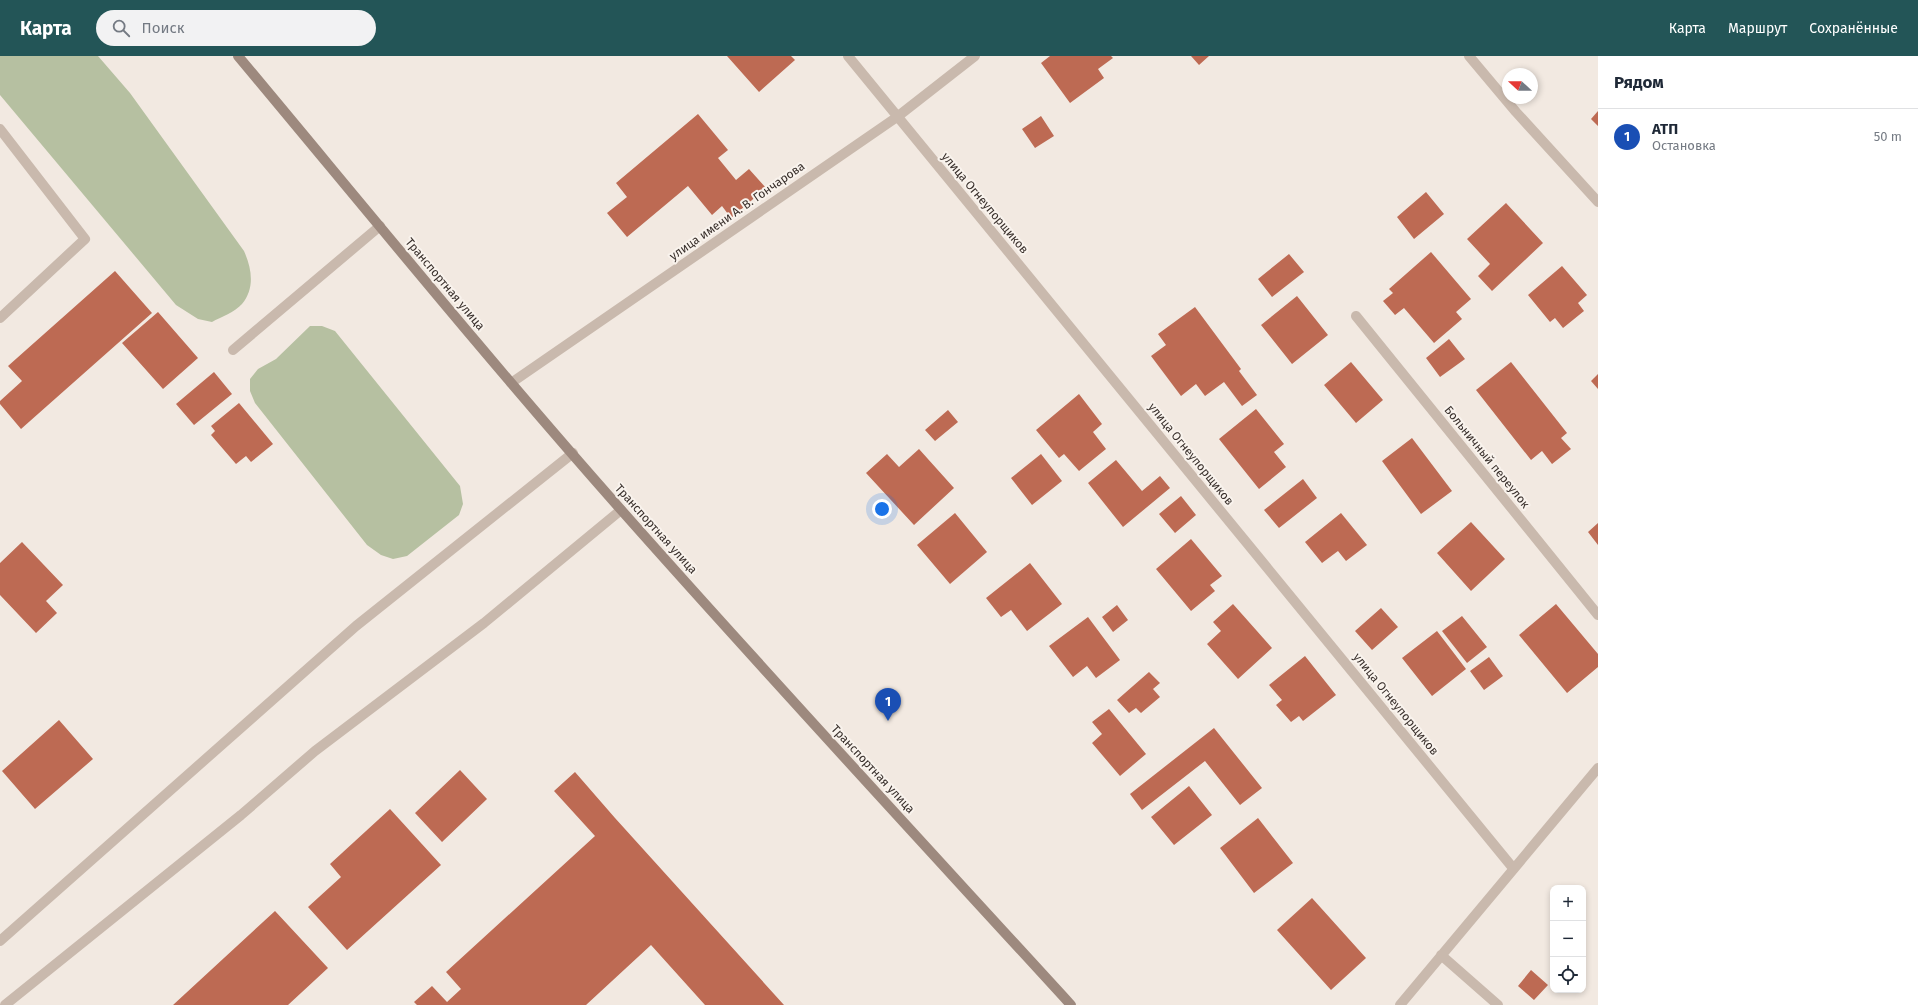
<!DOCTYPE html>
<html lang="ru">
<head>
<meta charset="utf-8">
<style>
  :root { --surface:#fff; --page:#f2f2f3; --text:#1f2937; --muted:#747a83; --line:#e0e1e3; --accent:#235557 }
  body { margin:0; font-family:"Fira Sans",sans-serif; background:var(--page); color:var(--text) }
  .controls { position:absolute; right:12px; bottom:12px; display:grid; overflow:hidden; border-radius:8px; box-shadow:0 2px 6px #0003 }
  .controls button { width:36px; height:36px; display:grid; place-items:center; padding:0; border:0; border-bottom:1px solid var(--line); background:var(--surface); color:var(--text); font:20px sans-serif }
  .compass { position:absolute; left:1502px; top:12px; width:36px; height:36px; border-radius:50%; background:var(--surface); box-shadow:0 2px 6px #0003; rotate:291deg }
  .you { position:absolute; left:882px; top:453px; width:14px; height:14px; margin:-10px; border:3px solid #fff; border-radius:50%; background:#1a73e8; box-shadow:0 0 0 6px #1a73e833 }
  .badge { display:grid; place-items:center; width:26px; height:26px; border-radius:50%; background:var(--accent); color:#fff; font-size:13px; font-weight:700 }
  .pin { position:absolute; translate:-50% -33px; filter:drop-shadow(0 1px 2px #0008) }
  .pin::after { content:''; position:absolute; top:21px; width:14px; height:12px; background:inherit; clip-path:polygon(0 0,100% 0,50% 100%) }
  .list { margin:0; padding:0; list-style:none }
  h2 { display:flex; justify-content:space-between; align-items:center; height:52px; margin:0; padding:0 16px; font-size:17px }
  h2 small { font-size:13px; font-weight:400; color:var(--muted) }
  .list li { display:grid; grid-template-columns:26px 1fr auto; gap:12px; align-items:center; box-sizing:border-box; height:56px; padding:0 16px; border-top:1px solid var(--line) }
  .list b { display:block; font-size:15px; white-space:nowrap }
  .list p { margin:0; font-size:13px; white-space:nowrap; color:var(--muted) }
  .list em { font-size:13px; font-style:normal; color:var(--muted) }
  .icon { flex:none; width:22px; height:22px; fill:none; stroke:currentColor; stroke-width:2; stroke-linecap:round; stroke-linejoin:round }
  .map { position:relative; flex:none; width:1598px; height:949px; overflow:hidden }
  header { display:flex; align-items:center; gap:24px; box-sizing:border-box; height:56px; padding:0 20px; background:var(--accent); color:#fff }
  header strong { font-size:19px }
  nav { display:flex; gap:22px; margin-inline-start:auto; font-size:14px }
  .search { width:280px; height:36px; background:var(--page); display:flex; align-items:center; gap:10px; box-sizing:border-box; padding:0 14px; border-radius:22px; color:var(--muted); font-size:15px }
  main { display:flex }
  aside { flex:1; background:var(--surface) }
  .map>svg:first-child { display:block }
  .green { fill:#b6c0a1 }
  .building { fill:#bd6a53 }
  .lines { fill:none; stroke-linecap:round; stroke-linejoin:round }
  .service { stroke:#c9b9ad; stroke-width:10 }
  .minor { stroke:#c9b9ad; stroke-width:10 }
  .secondary { stroke:#9d897e; stroke-width:10 }
  .labels { text-anchor:middle; dominant-baseline:central; stroke-width:4; stroke-linejoin:round; paint-order:stroke }
  .street-label { font-size:12px; fill:#382f2b; stroke:#f9f3ed }
</style>
</head>
<body>
<header>
<strong>Карта</strong>
<div class="search"><svg class="icon" aria-label="search" viewBox="0 0 24 24"><circle cx="10" cy="10" r="6"/><path d="M15 15l6 6"/></svg>Поиск</div>
<nav><a>Карта</a><a>Маршрут</a><a>Сохранённые</a></nav>
</header>
<main>
<div class="map">
<svg width="1598" height="949" viewBox="0 0 1598 949">
  <rect width="100%" height="100%" fill="#f2e9e1"/>
  <path class="green" d="M0,0H98L130,37L244,195C252,213 255,232 242,248C235,256 221,261 212,266L198,263L176,249L0,39Z
    M310,270H322L335,275L460,430L463,448L459,459L407,500L393,503L381,499L367,489L255,347L250,335V323L258,313L276,303Z"/>
  <path class="building" d="M727,0H791L795,4L759,36Z
    M1050,0H1111L1113,2L1098,13L1104,22L1070,47L1041,7Z
    M1191,0H1209L1199,9Z
    M1598,55V70L1591,63Z
    M698,58L728,94L718,102L736,124L749,113L766,132L731,162L722,150L712,159L688,130L627,181L607,157L627,141L616,127Z
    M1041,60L1054,80L1035,92L1022,73Z
    M1426,136L1444,158L1414,183L1397,161Z
    M1506,147L1543,187L1492,235L1478,220L1490,208L1467,183Z
    M1431,196L1471,243L1456,256L1462,263L1434,287L1404,252L1395,259L1383,245L1393,237L1389,233Z
    M1289,198L1304,216L1272,241L1258,223Z
    M1562,210L1587,239L1578,247L1584,255L1563,272L1555,262L1550,266L1528,239Z
    M115,215L152,257L21,373L0,348V345L22,325L8,310Z
    M1297,240L1328,279L1292,308L1261,269Z
    M1195,251L1241,313L1239,315L1257,339L1242,350L1224,326L1205,340L1196,328L1181,340L1151,300L1166,289L1158,278Z
    M158,256L198,302L163,333L122,287Z
    M1449,283L1465,303L1440,321L1426,302Z
    M1351,306L1383,344L1356,367L1324,329Z
    M1511,306L1567,377L1561,382L1571,393L1552,408L1542,395L1531,404L1476,334Z
    M214,316L232,338L194,369L176,348Z
    M1598,318V333L1591,325Z
    M1079,338L1102,368L1093,376L1106,393L1079,415L1064,398L1059,402L1036,374Z
    M239,347L273,388L251,406L246,400L236,408L211,379L215,375L211,370Z
    M1256,353L1284,388L1274,396L1286,411L1259,433L1219,383Z
    M948,354L958,366L935,385L925,374Z
    M1412,382L1452,435L1421,458L1382,405Z
    M919,393L954,432L914,469L866,417L887,398L899,411Z
    M1041,398L1062,425L1032,449L1011,422Z
    M1116,404L1142,435L1160,420L1170,432L1123,471L1088,427Z
    M1303,423L1317,442L1279,472L1264,454Z
    M1181,440L1196,459L1175,477L1159,458Z
    M955,457L987,496L950,528L917,489Z
    M1341,457L1367,489L1346,505L1338,495L1322,507L1305,486Z
    M1471,466L1505,503L1471,535L1437,497Z
    M1598,467V489L1588,476Z
    M1191,483L1222,520L1210,529L1215,535L1191,555L1156,513Z
    M22,486L63,529L46,545L57,557L36,577L0,539V507Z
    M1030,507L1062,548L1027,575L1011,554L1001,561L986,542Z
    M1233,548L1272,592L1238,623L1207,588L1221,575L1213,566Z
    M1556,548L1598,598V611L1567,637L1519,579Z
    M1117,549L1128,564L1113,576L1102,561Z
    M1381,552L1398,571L1372,594L1355,575Z
    M1462,560L1487,591L1467,607L1442,575Z
    M1088,561L1120,604L1096,622L1087,610L1073,621L1049,590Z
    M1437,575L1466,613L1432,640L1402,602Z
    M1305,600L1336,639L1303,665L1299,660L1291,666L1276,649L1282,644L1269,629Z
    M1489,601L1503,620L1484,634L1470,615Z
    M1149,616L1160,627L1153,633L1160,641L1141,657L1136,652L1129,657L1117,644Z
    M1109,653L1146,698L1120,720L1092,687L1102,678L1092,666Z
    M59,664L93,703L35,753L2,715Z
    M1214,672L1262,732L1240,749L1205,705L1142,754L1130,738Z
    M460,714L487,743L442,786L415,757Z
    M575,716L615,762L784,949H705L651,889L586,949H417L414,946L432,930L447,946L461,933L446,916L595,780L554,735Z
    M1189,730L1212,759L1174,789L1151,761Z
    M390,753L441,809L347,894L308,851L341,821L330,808Z
    M1258,762L1293,807L1254,837L1220,792Z
    M1312,842L1366,902L1331,934L1277,874Z
    M275,855L328,912L288,949H173Z
    M1531,914L1548,929L1534,944L1518,930Z"/>
  <g class="lines">
    <path class="service" d="M233,294L380,170
      M0,885L356,570L573,397
      M5,949L241,759L315,695L484,567L621,454"/>
    <path class="minor" d="M848,0L1513,812
      M1469,0L1516,56L1598,146
      M0,73L85,183L0,262
      M1356,260L1598,559
      M511,327L897,61L975,0
      M1441,899L1498,949
      M1400,949L1598,712"/>
    <path class="secondary" d="M238,0C365,152 491,307 623,456C770,622 921,785 1071,949"/>
  </g>
  <g class="labels">
    <g class="street-label">
      <text transform="translate(985 147) rotate(50)">улица Огнеупорщиков</text>
      <text transform="translate(737 155) rotate(-35)">улица имени А. В. Гончарова</text>
      <text transform="translate(445 228) rotate(50)">Транспортная улица</text>
      <text transform="translate(1191 398) rotate(51)">улица Огнеупорщиков</text>
      <text transform="translate(1487 401) rotate(51)">Больничный переулок</text>
      <text transform="translate(656 473) rotate(48)">Транспортная улица</text>
      <text transform="translate(1396 648) rotate(51)">улица Огнеупорщиков</text>
      <text transform="translate(873 713) rotate(47)">Транспортная улица</text>
    </g>
  </g>
</svg>
<div class="controls">
<button>+</button>
<button>−</button>
<button><svg class="icon" aria-label="locate" viewBox="0 0 24 24"><circle cx="12" cy="12" r="6"/><path d="M12 2v4M12 18v4M2 12h4M18 12h4"/></svg></button>
</div>
<svg class="compass" viewBox="-18 -18 36 36"><path d="M0-13l5 13h-10z" fill="#e53935"/><path d="M0 13l5-13h-10z" fill="#747a83"/></svg>
<div class="you"></div>
<div class="pin badge" style="left:888px;top:665px;background:#1a4fb4">1</div>
</div>
<aside>
<h2>Рядом<small></small></h2>
<ul class="list">
<li><span class="badge" style="background:#1a4fb4">1</span><div><b>АТП</b><p>Остановка</p></div><em>50 m</em></li>
</ul>
</aside>
</main>
</body>
</html>
